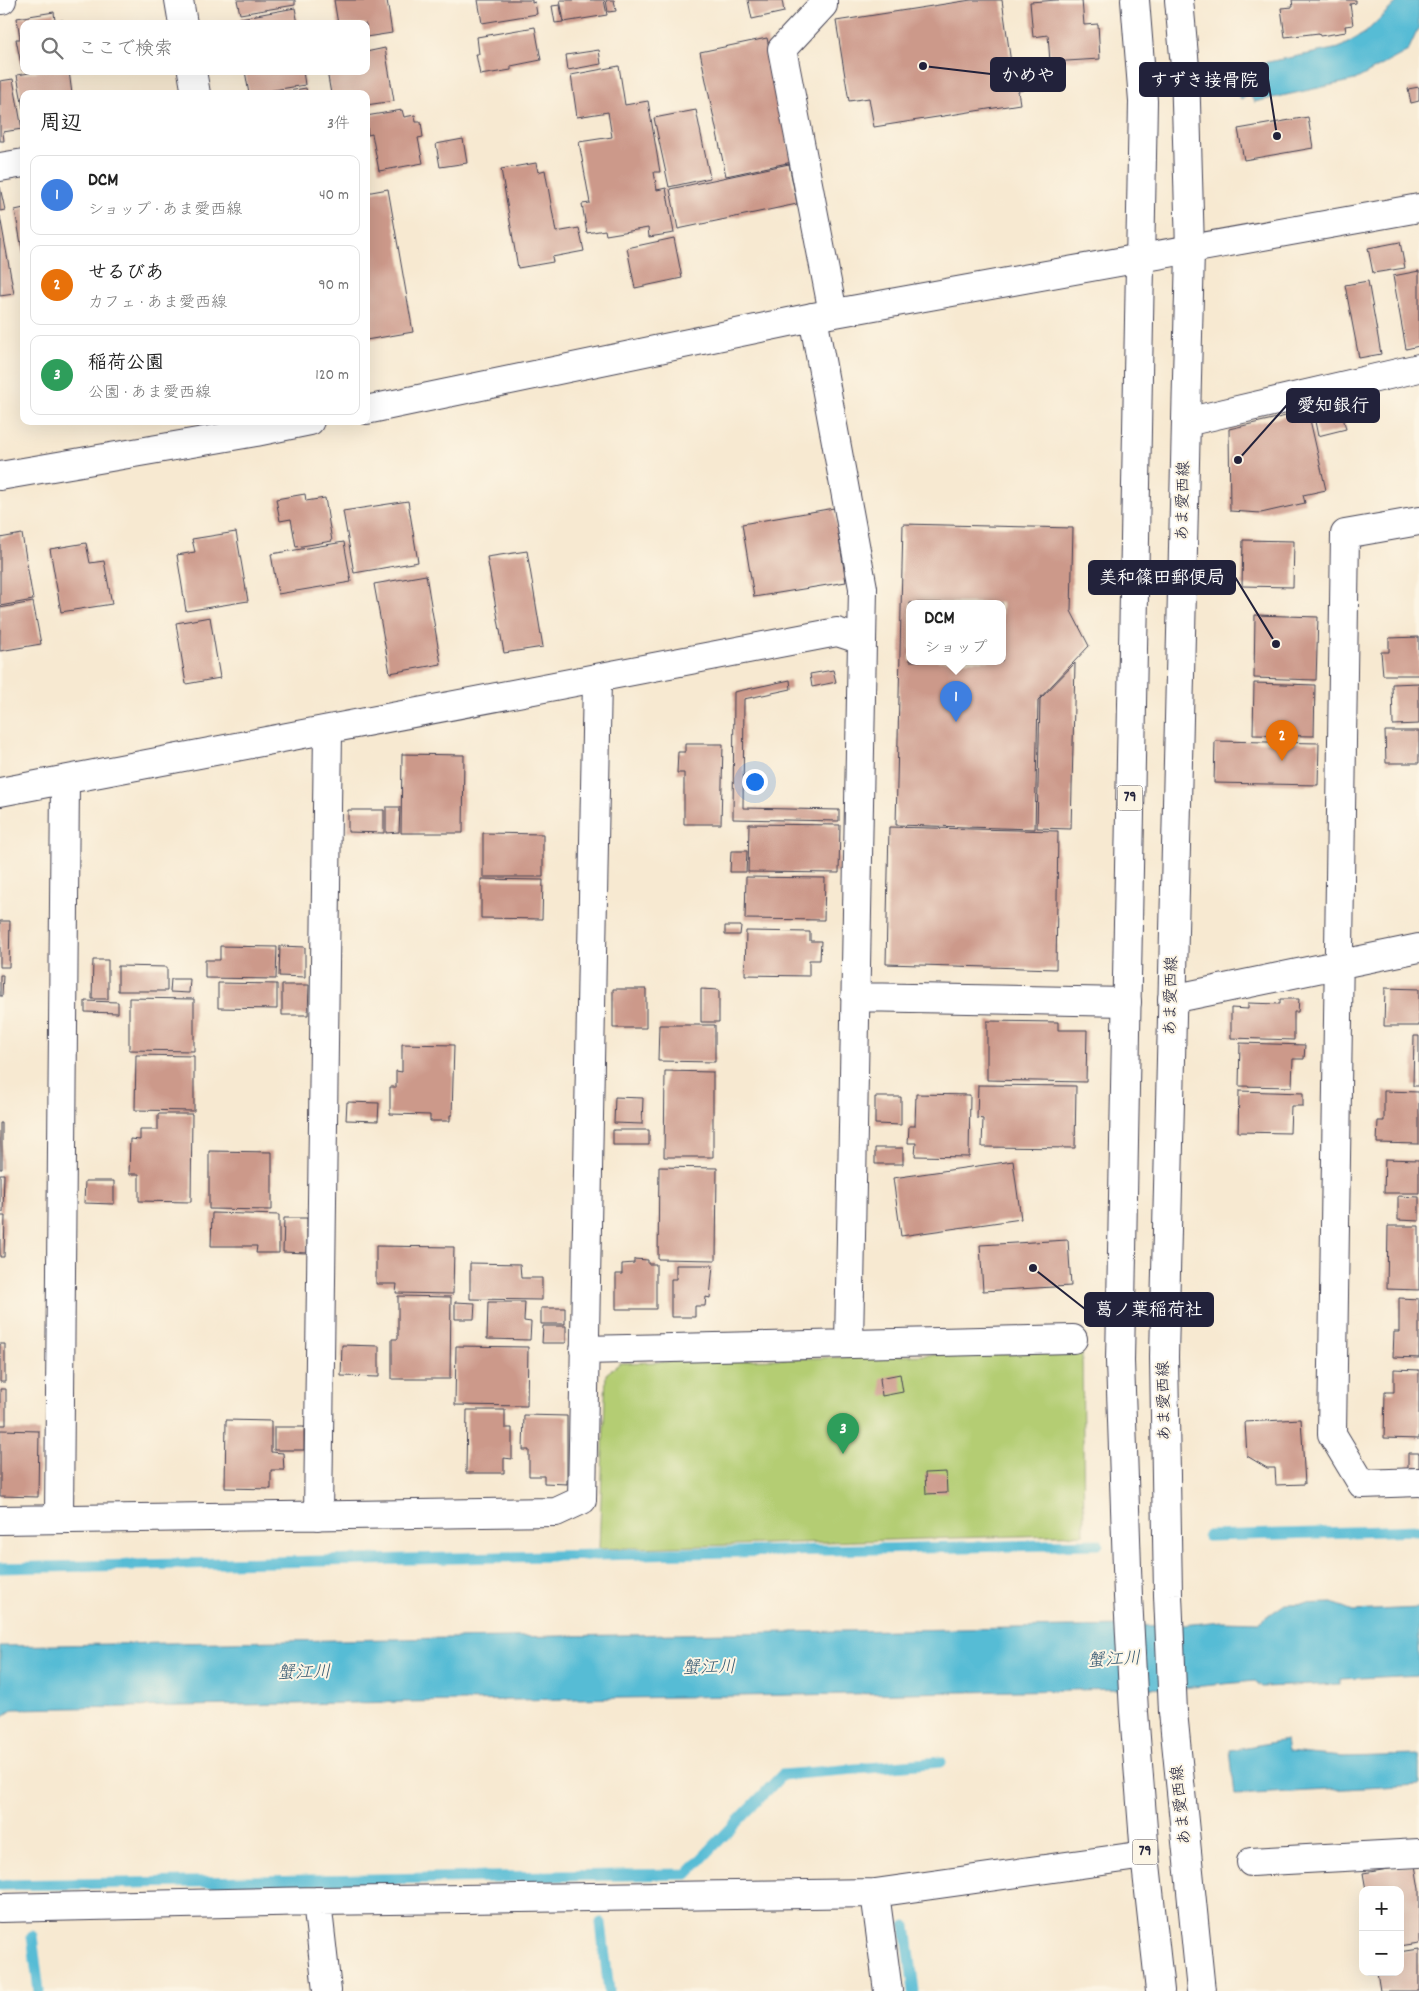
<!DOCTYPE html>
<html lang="ja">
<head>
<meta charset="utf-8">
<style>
  :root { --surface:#fff; --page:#f6f6f6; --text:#222; --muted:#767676; --line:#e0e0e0; --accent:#1f6fb2 }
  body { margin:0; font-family:Dekko,"Klee One",sans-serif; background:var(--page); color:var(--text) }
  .controls { position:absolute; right:15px; bottom:15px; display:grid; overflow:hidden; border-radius:10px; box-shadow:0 5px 20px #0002 }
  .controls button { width:45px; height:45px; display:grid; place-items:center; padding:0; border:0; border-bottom:1px solid var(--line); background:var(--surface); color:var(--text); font:25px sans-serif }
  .you { position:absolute; left:754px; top:781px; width:18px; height:18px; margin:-12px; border:4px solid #fff; border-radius:50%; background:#1a73e8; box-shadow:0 0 0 8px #1a73e833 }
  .badge { display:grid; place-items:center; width:32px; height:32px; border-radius:50%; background:var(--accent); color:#fff; font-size:16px; font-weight:700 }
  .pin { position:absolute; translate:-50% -41px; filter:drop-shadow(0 1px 2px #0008) }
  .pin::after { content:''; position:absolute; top:26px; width:18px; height:15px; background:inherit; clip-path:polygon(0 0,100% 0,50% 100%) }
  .popup { position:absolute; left:906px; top:600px; width:100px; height:65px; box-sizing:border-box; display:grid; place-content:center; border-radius:10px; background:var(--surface); filter:drop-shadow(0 1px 4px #0005); font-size:16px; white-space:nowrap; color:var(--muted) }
  .popup b { font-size:19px; color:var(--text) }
  .popup::after { content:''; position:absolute; left:50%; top:100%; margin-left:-10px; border:10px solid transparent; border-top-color:var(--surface) }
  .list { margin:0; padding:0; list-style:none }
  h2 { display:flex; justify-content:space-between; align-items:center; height:65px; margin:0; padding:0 20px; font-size:21px }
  h2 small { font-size:16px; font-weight:400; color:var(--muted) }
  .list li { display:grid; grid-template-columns:32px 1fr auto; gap:15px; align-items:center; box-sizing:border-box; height:80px; margin:0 10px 10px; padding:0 10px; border:1px solid var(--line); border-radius:10px }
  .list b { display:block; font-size:19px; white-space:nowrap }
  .list p { margin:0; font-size:16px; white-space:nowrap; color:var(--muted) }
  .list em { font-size:16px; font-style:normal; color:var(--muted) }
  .icon { flex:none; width:28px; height:28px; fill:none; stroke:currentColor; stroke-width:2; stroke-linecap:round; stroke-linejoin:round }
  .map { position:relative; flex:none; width:1419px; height:1991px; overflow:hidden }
  .search { position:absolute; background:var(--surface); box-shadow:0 5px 20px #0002; left:20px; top:20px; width:350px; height:55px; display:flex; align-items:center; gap:12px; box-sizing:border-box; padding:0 18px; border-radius:10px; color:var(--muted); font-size:19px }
  .panel { position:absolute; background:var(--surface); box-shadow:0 5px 20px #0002; left:20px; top:90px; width:350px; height:335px; border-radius:10px }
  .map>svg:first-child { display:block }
  .green { fill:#b4cd73; stroke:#6b7857 }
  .water { fill:#57bcd5; stroke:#3c6f88 }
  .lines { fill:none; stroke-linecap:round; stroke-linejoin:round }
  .stream { stroke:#57bcd5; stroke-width:11 }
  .building { fill:#cc998a; fill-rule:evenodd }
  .minor-casing { stroke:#424052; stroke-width:30 }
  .tertiary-casing { stroke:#424052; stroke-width:30 }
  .primary-casing { stroke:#424052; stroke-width:30 }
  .minor { stroke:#fff; stroke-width:28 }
  .tertiary { stroke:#fff; stroke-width:28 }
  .primary { stroke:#fff; stroke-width:28 }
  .labels { text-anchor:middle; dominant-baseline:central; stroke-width:4; stroke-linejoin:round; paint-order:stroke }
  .shield { fill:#fcf5e5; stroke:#63616e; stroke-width:1 }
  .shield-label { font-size:15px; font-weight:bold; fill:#22223b }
  .street-label { font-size:16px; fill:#22223b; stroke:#fcf5e5 }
  .water-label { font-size:18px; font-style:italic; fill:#355871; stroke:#fcf5e5 }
  .leader { fill:none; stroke:#22223b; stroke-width:2 }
  .callout-dot { fill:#22223b; stroke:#fcf5e5; stroke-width:2 }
  .callout { fill:#22223b; stroke:#22223b; stroke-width:2 }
  .callout-label { font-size:18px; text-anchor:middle; font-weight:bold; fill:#fff }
</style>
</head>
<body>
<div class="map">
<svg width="1419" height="1991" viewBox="0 0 1419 1991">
  <rect width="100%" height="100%" fill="#fcf5e5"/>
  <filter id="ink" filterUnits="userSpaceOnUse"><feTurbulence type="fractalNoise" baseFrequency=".02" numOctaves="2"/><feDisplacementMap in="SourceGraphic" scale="10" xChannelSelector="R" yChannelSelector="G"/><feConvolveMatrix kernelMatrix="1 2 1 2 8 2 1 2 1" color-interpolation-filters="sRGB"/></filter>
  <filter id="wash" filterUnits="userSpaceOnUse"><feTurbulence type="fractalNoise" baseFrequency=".0096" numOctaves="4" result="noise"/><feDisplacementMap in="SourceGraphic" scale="20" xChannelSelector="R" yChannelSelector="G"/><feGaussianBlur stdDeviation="1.12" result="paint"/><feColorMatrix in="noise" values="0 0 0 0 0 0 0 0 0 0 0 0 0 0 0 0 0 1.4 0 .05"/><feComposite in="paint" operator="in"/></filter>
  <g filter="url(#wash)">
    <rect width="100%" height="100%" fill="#f7e9d1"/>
    <path class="green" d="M1082,1351L1084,1534L599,1549L606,1374L620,1363Z"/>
    <path class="water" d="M1399,0H1419V27L1408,51L1355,80L1254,102L1250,95L1241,99L1234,87L1241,82L1238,75L1263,63L1339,48L1365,33Z
      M1333,1603L1353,1611L1419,1608V1675L1340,1679V1684L1262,1687L1255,1681L1182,1688L14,1709L0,1718V1646L1184,1625L1221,1621L1259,1622L1285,1604Z
      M1286,1740L1288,1752L1342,1757L1419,1755V1785L1235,1795L1230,1750Z"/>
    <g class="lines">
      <path class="stream" d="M1208,1536L1419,1530
        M0,1568L1098,1544
        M0,1885L687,1874L782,1775L941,1762
        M601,1923L609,1991
        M906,1926L914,1991
        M32,1936L39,1991"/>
    </g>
    <g id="blocks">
      <path class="building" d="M237,0H295V5L240,14Z
        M334,0H387L392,33L366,37V24H338Z
        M478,0H532V3L535,2L537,14L482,23Z
        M560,0H604L607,15L564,22Z
        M606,0H614L616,11L608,12Z
        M748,0H782L784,12L752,19Z
        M971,0H1002L1011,63L1019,61L1023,90L1018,91L1020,104L874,127L869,98L849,101L836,21Z
        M1057,0H1082L1084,25L1098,24L1100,59L1050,62L1048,35L1033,37L1030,2Z
        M1292,0H1356V3L1350,4L1353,25L1345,26L1346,32L1320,36L1319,33L1285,37L1281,8L1293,7Z
        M560,5L563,22L555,23L552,6Z
        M295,8L298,24H241L240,18Z
        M54,12L55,21L63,20L64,24H24V70H22L16,39H20L17,18Z
        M535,27L541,60L511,66V70L480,75L476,54H479L477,37Z
        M767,38L792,162L726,176L700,52Z
        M385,48L394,101L366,105V94H331L327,71H366V52Z
        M599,50L601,64L568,70L566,55Z
        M619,66L625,105L648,101L660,172H654L657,190L666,188L674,233L649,237L648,228L606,235L605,230L587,233L582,204L590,203L579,142L612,137L608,112L577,117L571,75Z
        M42,71H69L72,94H24L23,108L17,75Z
        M245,71H303L305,85L249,94Z
        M13,79L22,129L3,132L4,141H0V81Z
        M1419,87V101L1411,103L1408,89Z
        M306,88L307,94H277V93Z
        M402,110L404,117L415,115L416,122H421L423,137L418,138L423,163L379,171L372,134L368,135L366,116Z
        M696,110L710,178L669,187L654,118Z
        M1308,117L1313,148L1244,160L1238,129Z
        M463,139L467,163L440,167L436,144Z
        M536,163L538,172L545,170L556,232L579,228L584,251L552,257L553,262L518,268L501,169Z
        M789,164L797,204L678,229L670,189Z
        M0,187L5,210L0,211Z
        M388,189L413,332L366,340V193Z
        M24,208V255H23L15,210Z
        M0,216L14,294L0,296Z
        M674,238L682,278L635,288L627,248Z
        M1400,242L1405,268L1373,273L1368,248Z
        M1419,271V346L1406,349L1393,276Z
        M1368,281L1381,354L1359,358L1345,285Z
        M1339,401L1346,429L1318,436L1312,407Z
        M1308,411L1326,490L1303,495L1305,503L1261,513L1230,511L1229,429Z
        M305,494L306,501L325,498L332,541L296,547L291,519L280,521L276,499Z
        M408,501L418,562L354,573L343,511Z
        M834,508L846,582L754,597L742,524Z
        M903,524L1073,528L1071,611L1089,646L1038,700L1035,829L896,825ZM910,603H1002V661H910Z
        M236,532L248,601L186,611L177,555L195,552L192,539Z
        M22,534L33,600L0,606V538Z
        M1243,540L1294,541L1293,587L1242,586Z
        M344,542L351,582L278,594L271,554Z
        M86,543L90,563L104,561L112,604L61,612L50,549Z
        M527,551L543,647L504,653L487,557Z
        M426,575L441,664L390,673L374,584Z
        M33,602L41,644L0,651V608Z
        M1255,615L1318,617L1316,680L1254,678Z
        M210,617L220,678L186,684L176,623Z
        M1419,637V675H1383L1381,652H1389V638Z
        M1075,663L1071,829L1037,828L1040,699Z
        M833,670L836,682L812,687L810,674Z
        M790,680L791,689L744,699L743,808L839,810V821L733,819L734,692Z
        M1254,683L1315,685L1314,736L1253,735Z
        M1419,683V724L1393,725L1392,684Z
        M1385,731H1419V763H1386Z
        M1215,741L1319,743L1318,785L1214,783Z
        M685,744H723L721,824H684V773H677L678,752H685Z
        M402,754L464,755L463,833H401Z
        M386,807H400L399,832L386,833Z
        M348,810H384V833L348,832Z
        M749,824L840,825L839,873L748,872Z
        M889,827L1058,831L1056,969L886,964Z
        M483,833L543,834V877H483Z
        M731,851H747L746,872H730Z
        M746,877L825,878L824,920L745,919Z
        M481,879L543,880L542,919L481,918Z
        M0,921H10L9,967H0Z
        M725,926H741L740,935H725Z
        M746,931L810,932V941H821L820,960H809V976L745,975Z
        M220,946L277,947L276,979L205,978V960H220Z
        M280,946L305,947V977L279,976Z
        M93,960H108V999H92Z
        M118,966L167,967V991H118Z
        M0,975H3L2,996H0Z
        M171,979H190L189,993L170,992Z
        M218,983L277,984V1009L218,1008Z
        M282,985H309L308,1015H282Z
        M1385,988L1419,989V1026H1384Z
        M613,989H646V1028H613Z
        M701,989L719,990V1022H701Z
        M129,998L194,999V1051L129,1050Z
        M1280,999H1299L1298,1012H1294V1040L1231,1038V1008L1248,1009V1003L1280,1004Z
        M85,1001L118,1002V1013L85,1012Z
        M987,1021L1058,1022V1030H1087L1086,1082L987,1080Z
        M659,1025H715V1062L658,1061Z
        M1414,1036H1419V1086H1413Z
        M1240,1043L1305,1045L1304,1059H1293L1292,1087L1239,1086Z
        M402,1044L454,1045L452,1115H450V1121H430V1115L390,1114V1087H396V1071L402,1072Z
        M136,1055L194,1056V1111L135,1110Z
        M665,1071L713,1072V1157H664Z
        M978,1085L1076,1086L1075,1148L982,1147L983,1119L977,1118Z
        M1239,1091L1303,1093V1106H1291L1290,1133L1238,1132Z
        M1384,1091L1419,1092V1144L1377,1143L1378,1121H1384Z
        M916,1094L970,1095L969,1157L915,1156L916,1143H908L909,1126H915Z
        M615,1097L643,1098L642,1124L614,1123Z
        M875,1097H901V1125L875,1124Z
        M347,1102L379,1103L378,1121L346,1120Z
        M158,1114H192L191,1202L139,1201V1174H129L130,1139L140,1140V1130H158Z
        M0,1123H2V1169H0Z
        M613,1130H649V1145H613Z
        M875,1148H903V1164H875Z
        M209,1151L272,1152V1210L209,1209Z
        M1385,1159L1419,1160V1193H1384Z
        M1013,1161L1021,1219L901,1236L893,1178Z
        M659,1167L717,1168L716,1260L658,1259Z
        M0,1174H4L3,1212H0Z
        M85,1181H114V1204L84,1203Z
        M1398,1196L1419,1197V1221L1398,1220Z
        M212,1213L279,1215V1253H256L257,1246H211Z
        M0,1216H5L4,1257H0Z
        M284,1218H307V1253L283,1252Z
        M1388,1226H1419V1290L1387,1289Z
        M1068,1240L1071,1286L983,1291L980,1245Z
        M376,1246L454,1247L453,1294L396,1293L397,1284H376Z
        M634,1259L648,1260V1264H656V1309H616V1274H622V1264L634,1263Z
        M470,1263L520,1264L521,1278H542V1300L470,1299Z
        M676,1265H713L710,1298L706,1297L705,1306H695V1317H671V1279H676Z
        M398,1296L451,1297L450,1379H392V1339H398Z
        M1399,1298L1419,1299V1358L1393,1357L1394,1332H1399Z
        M455,1302L475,1303L474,1319H455Z
        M488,1302H525L524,1321L531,1322L530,1340L487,1339Z
        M541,1308H565V1324H541Z
        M543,1326H566V1343H542Z
        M0,1344H5V1382H0Z
        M342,1345L379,1346V1377L341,1376Z
        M456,1346L528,1347L527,1406L455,1405Z
        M1394,1369L1419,1370V1439L1384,1438L1385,1392H1394Z
        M900,1374L903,1392L882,1396L880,1378Z
        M0,1389H6V1425H0Z
        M467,1410H505V1428H512V1459L504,1458V1473H466Z
        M524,1415L567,1416V1484L544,1483V1476H529V1450H523Z
        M1301,1419L1305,1484L1276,1485L1275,1468H1267L1247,1456L1245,1422Z
        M226,1420L271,1421V1452L283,1453L284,1470H271V1489L225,1488Z
        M274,1427H304V1450H274Z
        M0,1430L39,1431L38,1497L0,1496Z
        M1408,1453H1419V1468H1408Z
        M946,1472L947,1493L926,1494L925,1473Z
        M1415,1865L1419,1889V1943L1400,1946V1890H1366L1363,1873Z
        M1419,1949V1991H1380L1377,1972H1400V1952Z"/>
    </g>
  </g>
  <g filter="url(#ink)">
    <use href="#blocks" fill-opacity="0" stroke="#424052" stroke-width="1"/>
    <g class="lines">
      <defs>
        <path id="minor" d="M0,0H2
          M179,0L183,24
          M823,0V5L782,49L833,313
          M192,71L196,94
          M0,167L24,163
          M813,317L863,588L849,1344
          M1186,422L1419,368
          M1419,521L1345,534L1332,1434L1362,1484L1419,1482
          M855,997L1127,1002
          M1172,999L1419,948
          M584,1350L1073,1339
          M318,1516L328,730
          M59,1519L65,780
          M0,1520L556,1512L582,1500L597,678
          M1251,1862L1419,1853
          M875,1893L888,1991
          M317,1901L327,1991
          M0,1908L317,1901L875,1893L1145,1855"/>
        <path id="tertiary" d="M366,410L813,317L1419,208
          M0,476L256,432L310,421
          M0,792L837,632L862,640"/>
        <path id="primary" d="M1135,0L1143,101L1120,1361L1128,1597L1134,1712L1145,1855L1160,1991
          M1179,0L1185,67L1190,250L1164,1357L1168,1595L1173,1712L1201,1991"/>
      </defs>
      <use href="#minor" class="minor-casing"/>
      <use href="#tertiary" class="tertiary-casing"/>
      <use href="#primary" class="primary-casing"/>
      <use href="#minor" class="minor"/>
      <use href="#tertiary" class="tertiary"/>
      <use href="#primary" class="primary"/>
    </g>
  </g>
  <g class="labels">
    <g class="shield">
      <rect x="1117.5" y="785.5" width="25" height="25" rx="4"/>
      <rect x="1132.5" y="1839.5" width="25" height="25" rx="4"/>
    </g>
    <g class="shield-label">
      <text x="1130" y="798">79</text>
      <text x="1145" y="1852">79</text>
    </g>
    <g class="street-label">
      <text transform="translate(1184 501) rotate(-89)">あま愛西線</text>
      <text transform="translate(1172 996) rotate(-89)">あま愛西線</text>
      <text transform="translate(1165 1401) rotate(-91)">あま愛西線</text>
      <text transform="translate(1182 1805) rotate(-96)">あま愛西線</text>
    </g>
    <g class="water-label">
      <text transform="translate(1114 1661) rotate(-3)">蟹江川</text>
      <text transform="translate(709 1669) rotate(-1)">蟹江川</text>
      <text transform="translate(304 1674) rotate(-1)">蟹江川</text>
    </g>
  </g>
  <path class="leader" d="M923 66L991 74M1277 136L1268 79M1238 460L1287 405M1276 644L1235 577M1033 1268L1085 1309"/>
  <g class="callout-dot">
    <circle cx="923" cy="66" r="5"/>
    <circle cx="1277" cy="136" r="5"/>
    <circle cx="1238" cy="460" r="5"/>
    <circle cx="1276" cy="644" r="5"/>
    <circle cx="1033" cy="1268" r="5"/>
  </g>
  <g class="callout">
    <rect x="991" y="58" width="74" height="33" rx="5"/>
    <rect x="1140" y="63" width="128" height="33" rx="5"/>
    <rect x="1287" y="389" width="92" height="33" rx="5"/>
    <rect x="1089" y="561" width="146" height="33" rx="5"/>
    <rect x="1085" y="1293" width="128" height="33" rx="5"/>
  </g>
  <g class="callout-label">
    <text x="1028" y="81">かめや</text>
    <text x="1204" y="86">すずき接骨院</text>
    <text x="1333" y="411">愛知銀行</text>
    <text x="1162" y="583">美和篠田郵便局</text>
    <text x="1149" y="1315">葛ノ葉稲荷社</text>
  </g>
</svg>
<div class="controls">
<button>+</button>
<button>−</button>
</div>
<div class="you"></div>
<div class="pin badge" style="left:956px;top:722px;background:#3f7fe0">1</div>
<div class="popup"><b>DCM</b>ショップ</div>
<div class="pin badge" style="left:1282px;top:761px;background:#e8710a">2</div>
<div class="pin badge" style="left:843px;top:1454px;background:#2e9e5b">3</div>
<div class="search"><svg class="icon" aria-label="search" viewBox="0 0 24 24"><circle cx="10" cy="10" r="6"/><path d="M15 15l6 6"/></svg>ここで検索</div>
<section class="panel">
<h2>周辺<small>3件</small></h2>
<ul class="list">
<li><span class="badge" style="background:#3f7fe0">1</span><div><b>DCM</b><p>ショップ · あま愛西線</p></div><em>40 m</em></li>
<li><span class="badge" style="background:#e8710a">2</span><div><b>せるびあ</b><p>カフェ · あま愛西線</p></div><em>90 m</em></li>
<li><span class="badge" style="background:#2e9e5b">3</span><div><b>稲荷公園</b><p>公園 · あま愛西線</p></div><em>120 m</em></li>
</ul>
</section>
</div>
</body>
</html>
